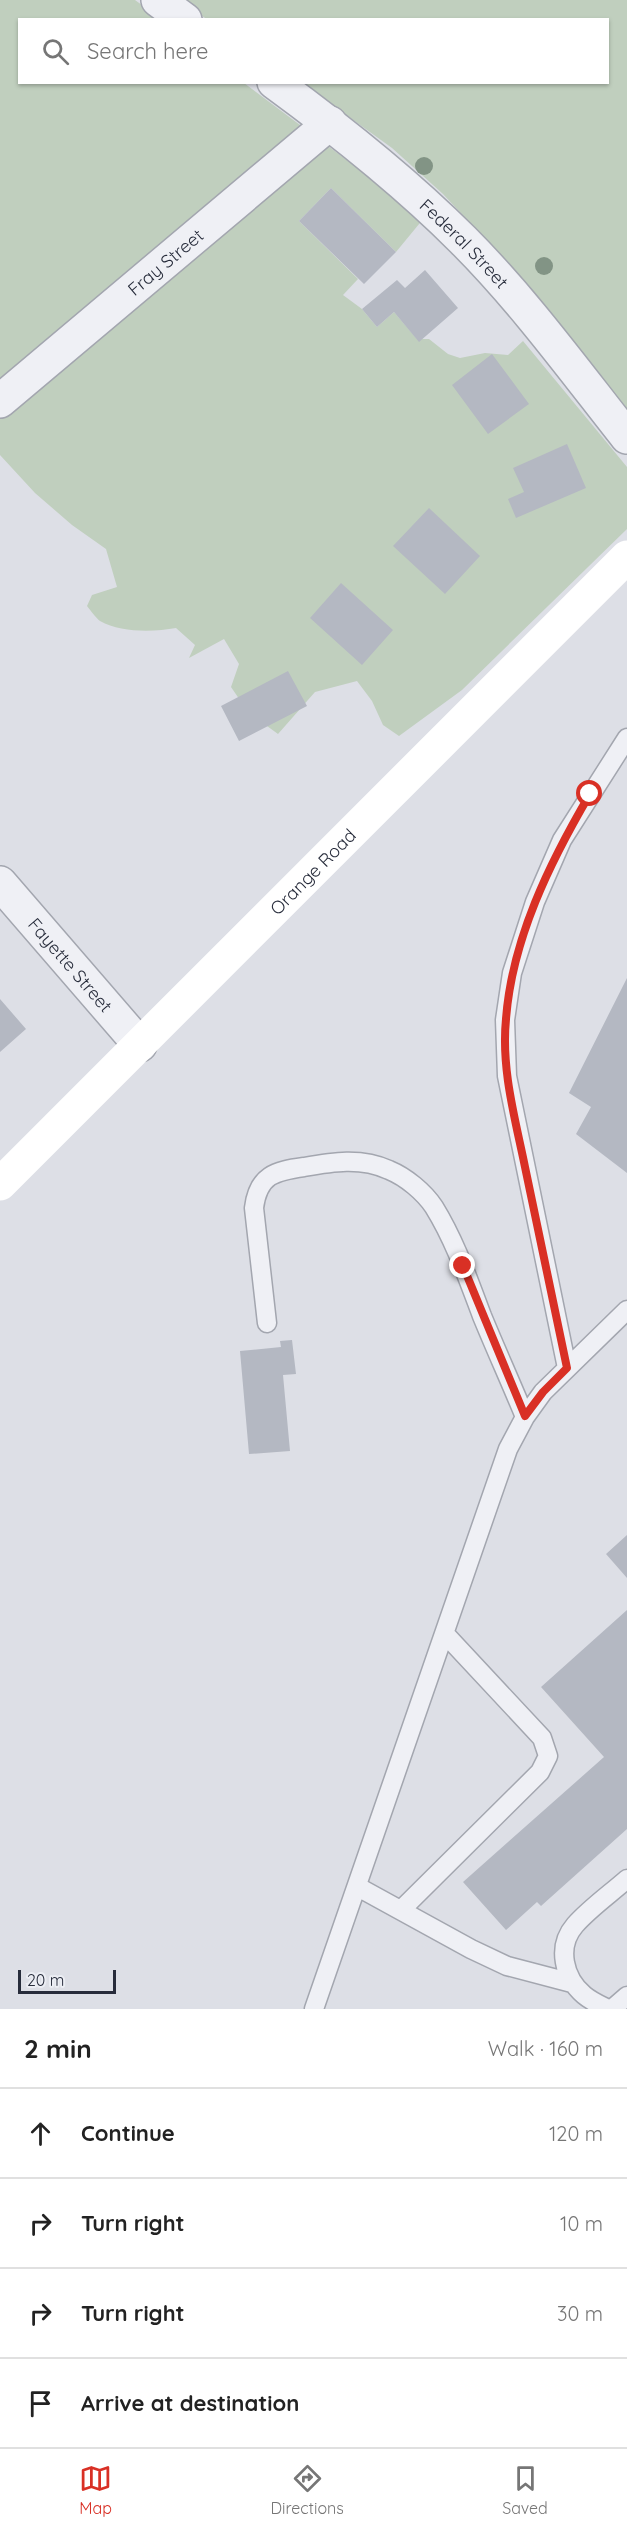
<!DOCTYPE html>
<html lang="en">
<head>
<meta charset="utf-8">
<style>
  :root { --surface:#fff; --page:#f2f2f2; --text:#222; --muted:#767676; --line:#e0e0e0; --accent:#d93025 }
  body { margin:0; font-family:Quicksand,sans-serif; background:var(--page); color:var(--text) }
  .scale { position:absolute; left:18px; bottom:15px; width:98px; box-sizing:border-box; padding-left:6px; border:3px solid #272c3b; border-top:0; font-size:16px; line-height:21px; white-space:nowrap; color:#272c3b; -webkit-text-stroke:4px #eceef4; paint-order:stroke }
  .stop { position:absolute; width:18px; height:18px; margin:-14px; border:4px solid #d93025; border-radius:50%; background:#fff }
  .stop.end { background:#d93025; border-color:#fff; box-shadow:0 2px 6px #0008 }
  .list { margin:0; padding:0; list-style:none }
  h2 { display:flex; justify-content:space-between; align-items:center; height:78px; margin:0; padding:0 24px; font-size:26px }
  h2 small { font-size:20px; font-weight:400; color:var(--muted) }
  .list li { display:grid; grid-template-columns:39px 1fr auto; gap:18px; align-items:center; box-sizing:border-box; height:90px; padding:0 24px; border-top:2px solid var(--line) }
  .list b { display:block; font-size:22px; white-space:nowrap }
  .list em { font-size:20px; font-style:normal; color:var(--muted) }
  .icon { flex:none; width:33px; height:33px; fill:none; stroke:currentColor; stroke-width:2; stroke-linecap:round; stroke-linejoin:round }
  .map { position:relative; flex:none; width:627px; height:2009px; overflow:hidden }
  .search { position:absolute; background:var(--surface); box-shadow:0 2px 4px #0004; left:18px; right:18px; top:18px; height:66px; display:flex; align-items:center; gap:15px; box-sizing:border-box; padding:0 21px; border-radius:0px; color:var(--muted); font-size:22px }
  .sheet { height:438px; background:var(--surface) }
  nav { display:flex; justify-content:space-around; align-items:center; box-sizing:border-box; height:84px; border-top:2px solid var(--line); background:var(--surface); font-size:16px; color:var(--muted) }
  nav a { display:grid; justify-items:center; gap:3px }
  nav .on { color:var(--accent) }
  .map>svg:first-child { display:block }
  .green { fill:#c0cfbe }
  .building { fill:#b4b8c2 }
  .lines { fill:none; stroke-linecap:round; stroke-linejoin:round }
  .lane-casing { stroke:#a3a6af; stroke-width:21 }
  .street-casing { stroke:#a3a6af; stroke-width:36 }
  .lane { stroke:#eff0f5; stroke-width:18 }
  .street { stroke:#eff0f5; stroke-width:33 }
  .secondary { stroke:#fff; stroke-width:33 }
  .tree { fill:#829485 }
  .route { stroke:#d93025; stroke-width:8 }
  .labels { text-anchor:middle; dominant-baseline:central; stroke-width:6; stroke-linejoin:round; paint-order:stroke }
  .street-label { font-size:18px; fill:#272c3b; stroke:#eceef4 }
</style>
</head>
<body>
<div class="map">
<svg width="627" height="2009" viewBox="0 0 627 2009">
  <rect width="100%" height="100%" fill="#dddfe6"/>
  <path class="green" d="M0,0H135L161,19L20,20V82L244,83L424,218L396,252L331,188L299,221L358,279L343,295L362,309L377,327L394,312L417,339H429L448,354L460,358L485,353L508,355L523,341L627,467V529L462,690L399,736L383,725L372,701L357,681L315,692L278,734L248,712L231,687L239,664L224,639L189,658L195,645L176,628C154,632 121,633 100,621C96,618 91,611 87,606L92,595L117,587L106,549L72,525L35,493L0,455Z
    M179,0H627V414L471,224L443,194L392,148L302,83L608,82V20H208Z"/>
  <path class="building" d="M331,188L396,252L364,284L299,221Z
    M425,270L458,308L419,342L394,312L377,327L362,309L397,280L405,288Z
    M492,354L529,404L488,434L452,385Z
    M567,444L586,488L516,518L508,499L524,492L513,468Z
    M429,508L480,556L445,594L393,546Z
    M341,583L393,630L362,665L310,618Z
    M288,671L307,706L239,741L221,706Z
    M627,978V1173L576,1134L591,1107L569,1093Z
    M0,999L26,1029L0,1052Z
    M292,1340L296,1374L283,1375L290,1451L249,1454L240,1351L281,1347L280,1341Z
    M627,1535V1578L606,1554Z
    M627,1610V1829L541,1906L537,1902L506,1930L463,1882L604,1757L541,1687Z"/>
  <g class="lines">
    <defs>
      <path id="lane" d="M267,1323L254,1208C258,1175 275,1171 304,1167C332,1162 361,1157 389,1170C406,1177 424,1192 434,1207C455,1241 468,1279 482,1316C496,1350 511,1383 525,1417L508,1449L314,2009
        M567,1368L507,1076L505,1020L512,973L535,902L562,840L627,738
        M525,1417L543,1392L627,1310
        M358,1887L471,1949L507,1966L572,1983
        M401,1910L540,1772L548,1756L542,1738L445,1634
        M608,2009C600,2005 591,2001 584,1995C564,1978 556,1947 575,1925C590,1908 610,1894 627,1879
        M612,2009L627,1996"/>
      <g id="street">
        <path d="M158,0L185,20"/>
        <path id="s1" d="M274,82C341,131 404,181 463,240C523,300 574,370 627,437"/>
        <path id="s2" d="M0,401L330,123"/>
        <path id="s3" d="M0,883L140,1045"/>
      </g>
    </defs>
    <use href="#lane" class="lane-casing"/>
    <use href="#street" class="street-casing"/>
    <use href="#lane" class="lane"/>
    <use href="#street" class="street"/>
    <path class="secondary" id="s4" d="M0,1184L627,557"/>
  </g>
  <g class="tree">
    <circle cx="424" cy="166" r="9"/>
    <circle cx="544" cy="266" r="9"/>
  </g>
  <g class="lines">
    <path class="route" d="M463,1266L525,1416L543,1392L567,1368C553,1301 539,1234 525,1167C515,1118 501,1069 506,1019C512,939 550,862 590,794"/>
  </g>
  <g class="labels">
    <g class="street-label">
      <text stroke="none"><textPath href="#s1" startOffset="250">Federal Street</textPath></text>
      <text stroke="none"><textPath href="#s2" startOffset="216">Fray Street</textPath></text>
      <text stroke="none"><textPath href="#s4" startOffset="442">Orange Road</textPath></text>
      <text stroke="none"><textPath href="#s3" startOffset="108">Fayette Street</textPath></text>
    </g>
  </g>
</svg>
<div class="scale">20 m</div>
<div class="stop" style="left:590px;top:794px"></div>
<div class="stop end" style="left:463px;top:1266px"></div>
<div class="search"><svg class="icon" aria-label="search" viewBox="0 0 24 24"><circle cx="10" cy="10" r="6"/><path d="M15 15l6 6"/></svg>Search here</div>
</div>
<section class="sheet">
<h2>2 min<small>Walk · 160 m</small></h2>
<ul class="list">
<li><svg class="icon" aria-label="ahead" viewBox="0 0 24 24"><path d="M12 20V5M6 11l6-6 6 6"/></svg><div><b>Continue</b></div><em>120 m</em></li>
<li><svg class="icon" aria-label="right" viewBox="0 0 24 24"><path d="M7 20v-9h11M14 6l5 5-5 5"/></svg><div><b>Turn right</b></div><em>10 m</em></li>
<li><svg class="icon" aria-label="right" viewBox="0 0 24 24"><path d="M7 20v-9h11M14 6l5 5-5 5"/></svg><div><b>Turn right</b></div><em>30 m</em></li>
<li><svg class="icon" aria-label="arrive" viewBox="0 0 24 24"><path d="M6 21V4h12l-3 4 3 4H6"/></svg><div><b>Arrive at destination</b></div></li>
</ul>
</section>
<nav>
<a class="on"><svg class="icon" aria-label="map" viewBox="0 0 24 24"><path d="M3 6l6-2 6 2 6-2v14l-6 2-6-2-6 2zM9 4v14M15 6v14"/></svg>Map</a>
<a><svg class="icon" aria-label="directions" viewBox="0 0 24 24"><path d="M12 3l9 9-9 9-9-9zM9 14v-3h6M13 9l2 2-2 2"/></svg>Directions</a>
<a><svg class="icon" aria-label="saved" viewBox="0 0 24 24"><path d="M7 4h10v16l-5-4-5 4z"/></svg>Saved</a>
</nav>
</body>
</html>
